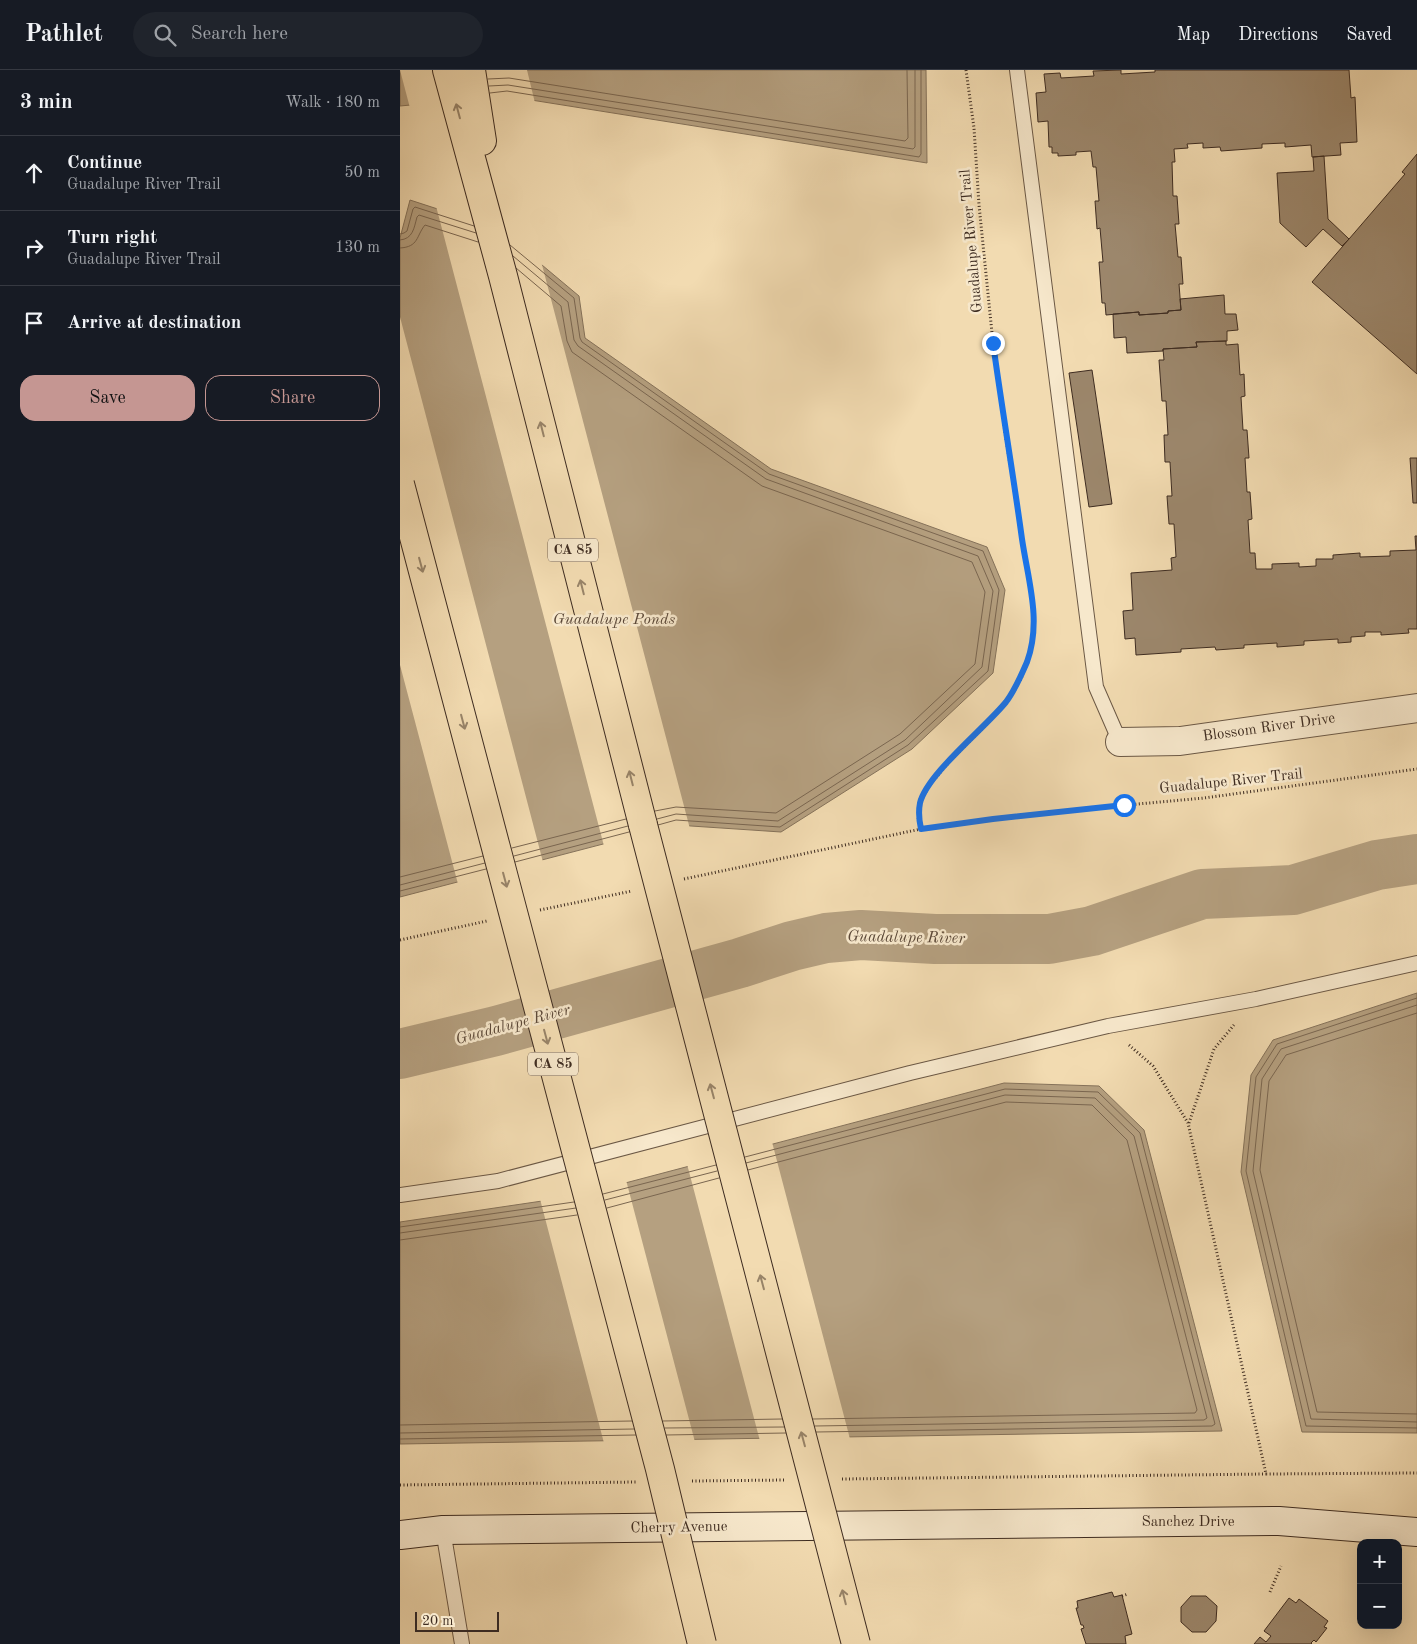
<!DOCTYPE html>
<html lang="en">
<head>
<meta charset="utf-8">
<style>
  :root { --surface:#171b24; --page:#20242c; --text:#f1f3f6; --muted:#9ea1a6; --line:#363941; --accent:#c59692 }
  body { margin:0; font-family:"Old Standard TT",serif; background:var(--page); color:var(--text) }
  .controls { position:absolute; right:15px; bottom:15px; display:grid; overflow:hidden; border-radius:10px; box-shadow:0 5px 20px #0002 }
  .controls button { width:45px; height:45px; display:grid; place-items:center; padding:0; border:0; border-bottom:1px solid var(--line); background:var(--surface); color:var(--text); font:25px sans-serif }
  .scale { position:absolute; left:15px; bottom:12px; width:84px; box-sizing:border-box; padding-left:5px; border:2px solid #3e2c21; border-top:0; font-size:14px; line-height:18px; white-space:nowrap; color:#3e2c21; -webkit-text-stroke:4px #f7e8cc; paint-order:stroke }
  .stop { position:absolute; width:15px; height:15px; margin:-11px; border:4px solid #1a73e8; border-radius:50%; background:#fff }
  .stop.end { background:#1a73e8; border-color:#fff; box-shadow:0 1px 5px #0008 }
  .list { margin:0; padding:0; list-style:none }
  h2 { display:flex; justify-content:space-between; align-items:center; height:65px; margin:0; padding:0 20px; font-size:21px }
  h2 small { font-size:16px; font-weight:400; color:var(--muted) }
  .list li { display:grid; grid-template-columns:32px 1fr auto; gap:15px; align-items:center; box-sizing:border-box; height:75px; padding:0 20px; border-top:1px solid var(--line) }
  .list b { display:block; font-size:19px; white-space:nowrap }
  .list p { margin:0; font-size:16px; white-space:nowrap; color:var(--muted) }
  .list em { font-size:16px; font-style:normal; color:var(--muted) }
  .actions { display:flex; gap:10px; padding:15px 20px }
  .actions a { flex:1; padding:11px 0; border:1px solid var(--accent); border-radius:15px; text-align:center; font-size:18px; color:var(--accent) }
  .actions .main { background:var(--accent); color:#111 }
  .icon { flex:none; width:28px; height:28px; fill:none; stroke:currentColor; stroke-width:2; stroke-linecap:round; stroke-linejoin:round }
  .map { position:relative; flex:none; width:1017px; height:1574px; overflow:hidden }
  header { display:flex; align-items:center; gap:30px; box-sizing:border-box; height:70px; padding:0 25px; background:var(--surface); border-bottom:1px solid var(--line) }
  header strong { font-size:24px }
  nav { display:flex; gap:28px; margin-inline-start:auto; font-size:18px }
  .search { width:350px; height:45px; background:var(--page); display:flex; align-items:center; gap:12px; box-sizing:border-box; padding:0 18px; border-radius:28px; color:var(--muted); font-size:19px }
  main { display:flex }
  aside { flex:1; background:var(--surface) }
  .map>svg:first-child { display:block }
  .water { fill:#b5a080; stroke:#85725a }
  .pier { fill:#f2dbb1 }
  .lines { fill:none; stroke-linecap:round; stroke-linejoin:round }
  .shore { stroke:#7a6650; stroke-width:1 }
  .river { stroke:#b5a080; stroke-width:50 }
  .building { fill:#9c876c; stroke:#3e2c21 }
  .lane-casing { stroke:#6b5845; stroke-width:16 }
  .street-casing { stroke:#6b5845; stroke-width:30 }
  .secondary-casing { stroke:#3e2c21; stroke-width:30 }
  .highway-casing { stroke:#3e2c21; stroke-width:30 }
  .path { stroke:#3e2c21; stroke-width:3; stroke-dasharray:1 2.5; stroke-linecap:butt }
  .lane { stroke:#f7e8cc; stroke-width:14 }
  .street { stroke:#f7e8cc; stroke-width:28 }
  .secondary { stroke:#f7e8cc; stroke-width:28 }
  .highway { stroke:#f2dbb1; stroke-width:28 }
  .highway-bridge-casing { stroke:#3e2c21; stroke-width:30; stroke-linecap:butt }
  .highway-bridge { stroke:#f2dbb1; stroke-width:28 }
  .oneway { stroke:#988469 }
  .route { stroke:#1a73e8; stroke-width:6 }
  .labels { text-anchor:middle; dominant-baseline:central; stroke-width:5; stroke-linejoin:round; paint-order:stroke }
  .shield { fill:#f7e8cc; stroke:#766454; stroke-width:1 }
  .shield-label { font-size:14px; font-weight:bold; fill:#3e2c21 }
  .street-label { font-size:15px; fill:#3e2c21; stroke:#f7e8cc }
  .water-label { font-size:16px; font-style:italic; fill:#5c4939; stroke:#f7e8cc }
</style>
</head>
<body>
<header>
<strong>Pathlet</strong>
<div class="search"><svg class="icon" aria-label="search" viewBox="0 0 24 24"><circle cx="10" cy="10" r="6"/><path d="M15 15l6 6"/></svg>Search here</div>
<nav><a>Map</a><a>Directions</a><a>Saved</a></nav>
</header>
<main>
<aside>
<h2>3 min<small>Walk · 180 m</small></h2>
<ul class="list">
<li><svg class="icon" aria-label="ahead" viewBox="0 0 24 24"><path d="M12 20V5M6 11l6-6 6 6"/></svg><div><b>Continue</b><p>Guadalupe River Trail</p></div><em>50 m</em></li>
<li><svg class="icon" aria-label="right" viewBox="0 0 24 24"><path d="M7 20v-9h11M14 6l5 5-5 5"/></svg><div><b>Turn right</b><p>Guadalupe River Trail</p></div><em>130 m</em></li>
<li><svg class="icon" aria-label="arrive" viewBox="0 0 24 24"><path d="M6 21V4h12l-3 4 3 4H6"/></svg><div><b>Arrive at destination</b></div></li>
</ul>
<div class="actions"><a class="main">Save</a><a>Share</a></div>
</aside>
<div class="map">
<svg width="1017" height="1574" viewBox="0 0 1017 1574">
  <rect width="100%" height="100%" fill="#f2dbb1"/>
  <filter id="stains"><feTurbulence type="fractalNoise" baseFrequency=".004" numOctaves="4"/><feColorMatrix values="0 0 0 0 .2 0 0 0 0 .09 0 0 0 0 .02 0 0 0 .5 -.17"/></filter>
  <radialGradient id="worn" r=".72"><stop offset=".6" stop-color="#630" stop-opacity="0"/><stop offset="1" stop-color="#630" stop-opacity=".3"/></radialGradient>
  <path class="water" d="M0,0H526L527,93L106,26L0,36Z
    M10,130L99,159L179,226L185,268L371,399L587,477L605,520L593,603L512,679L381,762L276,755L0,827V168Z
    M1017,923V1363L902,1362L841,1102L851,1005L873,970Z
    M604,1013L699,1016L744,1060L822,1361L0,1374V1152L176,1126Z"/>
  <path class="pier" d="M0,0H127L135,33L106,29L10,38Z
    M36,136L100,157L141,191L290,759L276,758L204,776Z
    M0,247L143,792L58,814L0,595Z
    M372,1072L450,1369L360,1371L287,1094Z
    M226,1110L295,1372L204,1373L140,1129L176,1124Z"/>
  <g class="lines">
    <path class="shore" d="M88,9L109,8L505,71L508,68L507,0
      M89,16L108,15L513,79L515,77V0
      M90,23L107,21L519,87L521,84V0
      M0,164L4,163L7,161L13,139L15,137L74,156
      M0,170C13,169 14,158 17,147L19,145L76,163
      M110,175L174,228L180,268L182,272L369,404L583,481L599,520L588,601L508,675L380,757L276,750L258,755
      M0,178C19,177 16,166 25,155L78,172
      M113,186L168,232L174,270L178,276L366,409L578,486L593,521L582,597L505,670L378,751L276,744L257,749
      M116,198L161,236L167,271L172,282L362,416L572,492L585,522L575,594L500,664L376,743L276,737L255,741
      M112,778L226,749
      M114,786L228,756
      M115,792L229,762
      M0,807L83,786
      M0,815L85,793
      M0,821L86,799
      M1017,928L877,974L856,1007L846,1101L906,1356L1017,1358
      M1017,935L881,979L862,1009L853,1101L911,1349L1017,1352
      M1017,943L886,985L869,1011L860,1100L917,1342L1017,1344
      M345,1087L605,1019L698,1022L740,1063L815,1354L812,1356L416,1362
      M346,1093L605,1025L695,1028L734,1066L807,1348L804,1350L415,1356
      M348,1100L606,1032L692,1035L727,1070L797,1340L795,1343L413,1349
      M203,1124L316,1095
      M205,1130L317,1101
      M207,1138L319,1108
      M0,1157L174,1132
      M0,1163L176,1138
      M0,1170L177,1145
      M263,1351L382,1349
      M0,1355L232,1351
      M265,1358L384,1357
      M0,1363L234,1359
      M266,1365L386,1363
      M0,1369L236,1365"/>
    <path class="river" d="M0,984L96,961L340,893L392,876L426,868L461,865L535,869H649L692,861L802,824L893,820L977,795L1017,789"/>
  </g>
  <path class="building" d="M721,0V4L755,2V0H949L951,28L955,27L957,72L940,73L941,85L912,87L911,75L885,77V73L862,74V78L821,81L820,77L803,78V73L787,74L788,78L774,79L775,92H772L773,126H777L779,154H775L778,187H781L783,214H779L781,240L768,241V243L739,245V242L706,245L705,233H702L699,192H703L700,158L697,159L695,131H699L696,97H693L691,81L676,82V85L658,86V83H652V77H649L648,51L638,52L636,23L646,22L644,4L660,3L661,8L694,6L693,1Z
    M1017,84V304L912,212L1005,104L1002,102Z
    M924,86L928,149L949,169L942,176L923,159L906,177L880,153L877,103L914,101L913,87Z
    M824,225L825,244H836L838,260L827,261V271L796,272L797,277L763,279V281L727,283L726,267L714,268L713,244L739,242V245L768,243V241L781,240L780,229Z
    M826,271V275L838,274L840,305L844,304L845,326L841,327L843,360H847L849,388H845L847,422H850L852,449L848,450L850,483H855L856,499H872V494L899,493V497L916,496V489H933V485L960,483V487L990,486V481L1016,480L1015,466H1017V559H1008L1009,563L981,565V562H965V566L951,567V572L938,573V569L904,571V575L877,577V573L844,575V578L816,580L815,577L781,579V582L736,585L735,568L725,569L723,541L733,540L731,503L772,500L771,488L776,487L774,454H769L767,426H772L770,392H765L764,365H768L766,331H762L759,290H764L763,279L797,277L796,272Z
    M692,300L712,434L689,437L669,303Z
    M1010,388H1017V433H1013Z
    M712,1522L714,1527L722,1525L732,1564L725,1566L726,1574H686L681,1559L684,1558L683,1555H681L676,1538H678L677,1531Z
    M791,1526H806L817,1536L816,1551L806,1562H792L781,1552V1537Z
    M889,1528L896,1533L899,1529L928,1551L924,1557L927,1558L916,1572L914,1570L911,1573L912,1574H854L860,1567L866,1572L871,1566L864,1561Z"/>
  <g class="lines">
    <defs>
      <path id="lane" d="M617,0L696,617L720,672
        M0,1125L98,1111L510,1003L708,956L856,929L1017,893
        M43,1460L62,1574"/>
      <path id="street" d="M720,672L780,671L1017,638"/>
      <path id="secondary" d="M0,1465L43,1460L879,1451L1017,1462"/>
      <path id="highway" d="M47,0L103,206L243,755
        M71,0L82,71"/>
    </defs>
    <use href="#lane" class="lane-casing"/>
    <use href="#street" class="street-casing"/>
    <use href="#secondary" class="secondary-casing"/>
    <use href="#highway" class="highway-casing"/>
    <path class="path" d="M566,0L574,58L579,135L593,273L605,363L634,545L632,579L621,609L607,631L587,654L549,692L529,716L521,731L518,747L521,759L650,742L804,728L1017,699
      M284,809L521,759
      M140,840L232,821
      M0,870L87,851
      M729,975L753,996L788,1053L866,1404L1017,1403
      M789,1053L814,979L834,955
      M442,1409L866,1404
      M292,1411L386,1410
      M0,1415L236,1412
      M870,1522L881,1496
      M722,1526L728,1524"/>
    <use href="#lane" class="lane"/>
    <use href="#street" class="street"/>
    <use href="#secondary" class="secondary"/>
    <use href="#highway" class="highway"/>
    <defs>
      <path id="highway-bridge" d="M0,414L260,1399L302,1574
        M243,755L456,1574"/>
    </defs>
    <use href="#highway-bridge" class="highway-bridge-casing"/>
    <use href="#highway-bridge" class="highway-bridge"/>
  </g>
  <defs><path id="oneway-shaft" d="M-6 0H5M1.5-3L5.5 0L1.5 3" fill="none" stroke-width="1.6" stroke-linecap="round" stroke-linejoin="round" transform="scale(1.25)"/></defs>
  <g class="oneway">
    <use href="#oneway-shaft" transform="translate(58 41) rotate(-105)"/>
    <use href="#oneway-shaft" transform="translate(142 359) rotate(-104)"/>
    <use href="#oneway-shaft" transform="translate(21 495) rotate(75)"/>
    <use href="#oneway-shaft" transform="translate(182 517) rotate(-104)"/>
    <use href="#oneway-shaft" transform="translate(63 652) rotate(75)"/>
    <use href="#oneway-shaft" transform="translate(231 708) rotate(-104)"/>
    <use href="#oneway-shaft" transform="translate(105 810) rotate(75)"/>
    <use href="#oneway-shaft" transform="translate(146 967) rotate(75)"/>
    <use href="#oneway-shaft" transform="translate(312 1021) rotate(-105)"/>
    <use href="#oneway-shaft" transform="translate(362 1212) rotate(-105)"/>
    <use href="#oneway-shaft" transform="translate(403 1369) rotate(-105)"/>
    <use href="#oneway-shaft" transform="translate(444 1527) rotate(-104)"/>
  </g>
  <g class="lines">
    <path class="route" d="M593,273C602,339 613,403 622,469C628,510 642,551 627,592C621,606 615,620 606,632C585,658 527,704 520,733C518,743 519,750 521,759L593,749L724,735"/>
  </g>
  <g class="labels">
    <g class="shield">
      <rect x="148" y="468.5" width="50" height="23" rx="4"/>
      <rect x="128" y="982.5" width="50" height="23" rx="4"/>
    </g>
    <g class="shield-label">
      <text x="173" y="480">CA 85</text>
      <text x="153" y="994">CA 85</text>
    </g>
    <g class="street-label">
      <text transform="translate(572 171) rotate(-95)">Guadalupe River Trail</text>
      <text transform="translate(869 658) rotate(-8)">Blossom River Drive</text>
      <text transform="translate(831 712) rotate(-6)">Guadalupe River Trail</text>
      <text x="788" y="1452">Sanchez Drive</text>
      <text transform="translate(279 1458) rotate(-1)">Cherry Avenue</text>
    </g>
    <g class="water-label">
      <text x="214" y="550">Guadalupe Ponds</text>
      <text transform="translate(506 868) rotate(1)">Guadalupe River</text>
      <text transform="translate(113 955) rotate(-15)">Guadalupe River</text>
    </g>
  </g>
  <rect width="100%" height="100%" filter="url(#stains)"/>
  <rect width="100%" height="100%" fill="url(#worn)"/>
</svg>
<div class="controls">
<button>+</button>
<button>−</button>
</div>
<div class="scale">20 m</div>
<div class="stop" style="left:724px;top:735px"></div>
<div class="stop end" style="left:593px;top:273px"></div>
</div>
</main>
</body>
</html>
